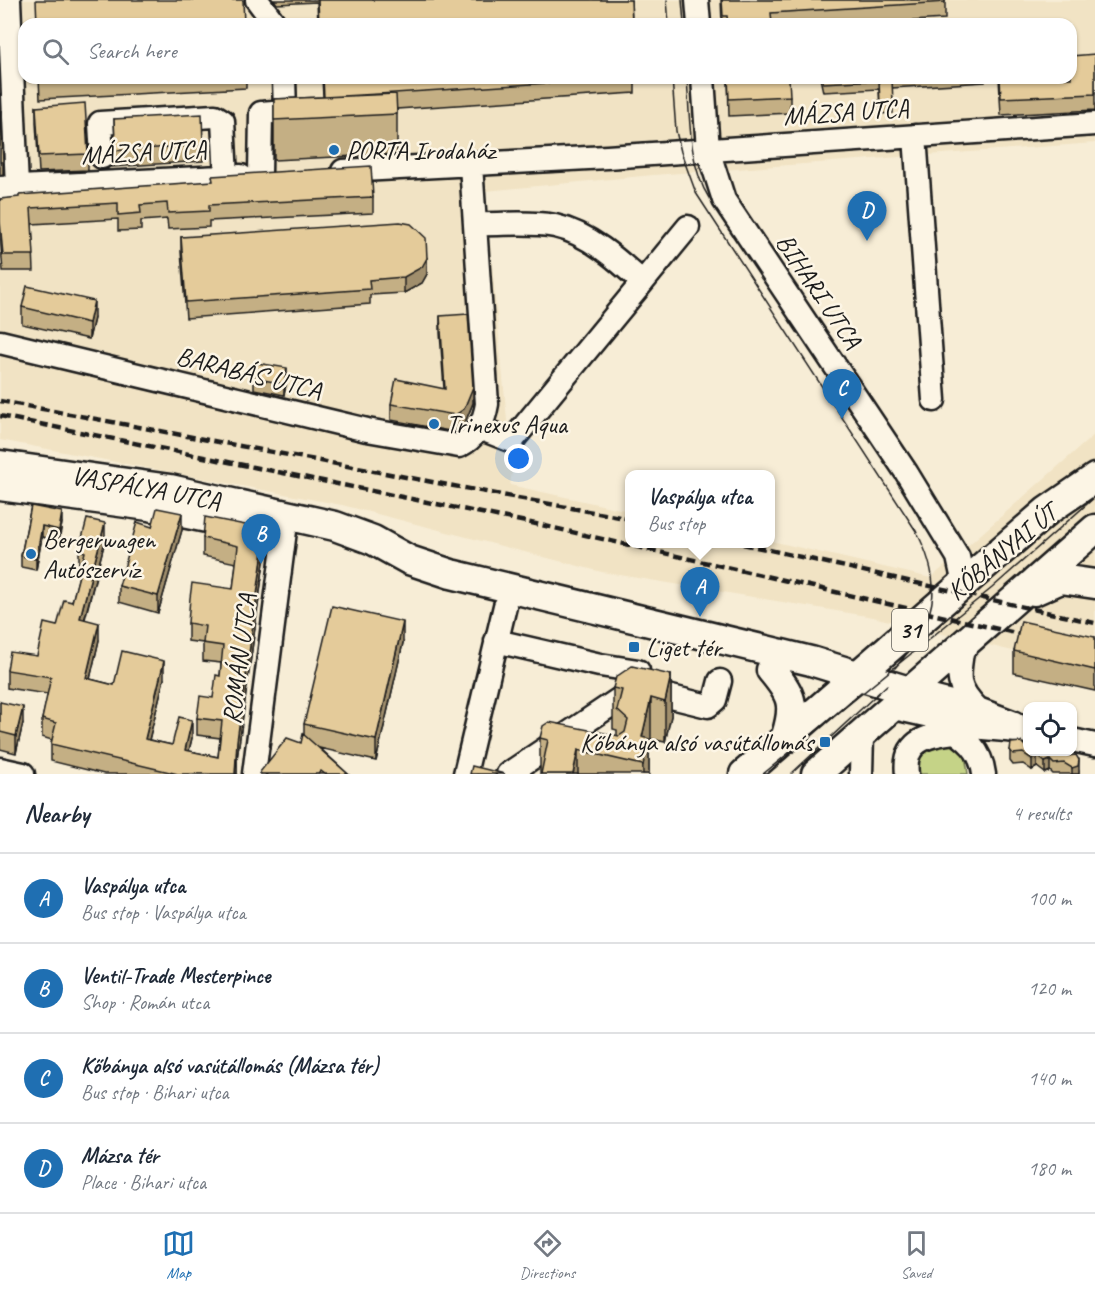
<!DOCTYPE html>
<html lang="en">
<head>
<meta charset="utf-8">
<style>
  :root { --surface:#fff; --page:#f6f6f7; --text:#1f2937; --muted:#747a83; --line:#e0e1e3; --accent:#1f6fb2 }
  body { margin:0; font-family:Caveat,sans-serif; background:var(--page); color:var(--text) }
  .controls { position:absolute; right:18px; bottom:18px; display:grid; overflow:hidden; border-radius:12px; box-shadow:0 2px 4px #0004 }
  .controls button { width:54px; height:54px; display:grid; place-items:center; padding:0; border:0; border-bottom:2px solid var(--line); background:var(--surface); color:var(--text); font:30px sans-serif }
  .you { position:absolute; left:519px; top:459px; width:21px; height:21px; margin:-15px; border:4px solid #fff; border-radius:50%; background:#1a73e8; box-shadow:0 0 0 9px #1a73e833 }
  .badge { display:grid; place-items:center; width:39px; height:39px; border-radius:50%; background:var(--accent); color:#fff; font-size:20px; font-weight:700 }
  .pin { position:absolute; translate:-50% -50px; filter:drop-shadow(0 2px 3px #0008) }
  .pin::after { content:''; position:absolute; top:32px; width:21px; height:18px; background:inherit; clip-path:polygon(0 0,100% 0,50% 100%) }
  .popup { position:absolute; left:625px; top:470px; width:150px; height:78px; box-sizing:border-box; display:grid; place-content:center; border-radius:12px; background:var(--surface); filter:drop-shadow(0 2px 4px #0005); font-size:20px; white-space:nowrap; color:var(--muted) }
  .popup b { font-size:22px; color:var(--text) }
  .popup::after { content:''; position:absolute; left:50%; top:100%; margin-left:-12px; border:12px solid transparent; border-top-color:var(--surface) }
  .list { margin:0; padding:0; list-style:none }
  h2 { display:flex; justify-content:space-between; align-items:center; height:78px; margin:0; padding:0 24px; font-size:26px }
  h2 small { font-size:20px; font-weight:400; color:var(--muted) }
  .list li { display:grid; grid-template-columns:39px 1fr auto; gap:18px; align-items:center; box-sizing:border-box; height:90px; padding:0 24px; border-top:2px solid var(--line) }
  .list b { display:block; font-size:22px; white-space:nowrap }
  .list p { margin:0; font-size:20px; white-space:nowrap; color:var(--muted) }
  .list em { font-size:20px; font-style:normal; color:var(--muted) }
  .icon { flex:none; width:33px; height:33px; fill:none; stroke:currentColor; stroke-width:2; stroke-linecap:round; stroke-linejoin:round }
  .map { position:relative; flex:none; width:1095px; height:774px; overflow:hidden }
  .search { position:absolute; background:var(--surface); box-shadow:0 2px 4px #0004; left:18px; right:18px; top:18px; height:66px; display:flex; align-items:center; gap:15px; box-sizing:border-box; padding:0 21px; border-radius:18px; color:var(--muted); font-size:22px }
  .sheet { height:438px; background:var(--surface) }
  nav { display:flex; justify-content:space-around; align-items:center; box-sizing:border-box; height:84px; border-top:2px solid var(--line); background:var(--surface); font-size:16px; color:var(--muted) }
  nav a { display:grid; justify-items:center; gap:3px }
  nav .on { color:var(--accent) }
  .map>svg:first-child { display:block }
  .built { fill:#f1e3c4; fill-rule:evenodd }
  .green { fill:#c5d387; stroke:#707852; stroke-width:1.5 }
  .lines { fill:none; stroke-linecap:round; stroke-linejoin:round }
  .minor-casing { stroke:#1c1c1c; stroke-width:27 }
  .major-casing { stroke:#1c1c1c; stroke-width:33 }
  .minor { stroke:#fcf5e5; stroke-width:22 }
  .major { stroke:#fcf5e5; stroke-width:28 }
  .tram { stroke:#1c1c1c; stroke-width:1.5 }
  .rail { stroke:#1c1c1c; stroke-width:4.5; stroke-dasharray:9 4.5; stroke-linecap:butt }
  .wall { fill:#c4af84; stroke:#1c1c1c; stroke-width:1.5 }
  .shaded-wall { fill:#a08e6c; stroke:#1c1c1c; stroke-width:1.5 }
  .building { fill:#e4cb9a; stroke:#1c1c1c; stroke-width:1.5 }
  .poi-dot { fill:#1f6fb2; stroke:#fcf5e5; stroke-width:2 }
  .labels { text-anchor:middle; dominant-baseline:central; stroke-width:5; stroke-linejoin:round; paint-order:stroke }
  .shield { fill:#fcf5e5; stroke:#5f5d58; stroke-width:1.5 }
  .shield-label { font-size:24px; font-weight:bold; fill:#1c1c1c }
  .street-label { font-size:26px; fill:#1c1c1c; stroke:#fcf5e5 }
  .poi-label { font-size:26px; fill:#1c1c1c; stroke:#fcf5e5; text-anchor:start }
</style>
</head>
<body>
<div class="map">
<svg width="1095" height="774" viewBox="0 0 1095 774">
  <rect width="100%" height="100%" fill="#f7edd6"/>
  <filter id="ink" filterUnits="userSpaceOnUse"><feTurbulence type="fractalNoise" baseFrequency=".0167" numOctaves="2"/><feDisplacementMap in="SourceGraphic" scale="12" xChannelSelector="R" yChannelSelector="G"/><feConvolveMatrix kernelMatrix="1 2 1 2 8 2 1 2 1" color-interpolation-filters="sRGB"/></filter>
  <g filter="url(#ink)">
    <path class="built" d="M0,0H1095V143L653,175L485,191L512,472L510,485L629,511L630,544H771V541L931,578L1095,434V671L873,617L602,572L342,505L0,440ZM24,24H1071V78H24Z"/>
    <path class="green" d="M953,742L965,755L968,774H911L918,748Z"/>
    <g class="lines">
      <defs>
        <path id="minor" d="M9,0L17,187
          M257,0L275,24
          M697,0L699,24
          M703,78L708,150L724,200L906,472L958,557L964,584
          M915,136L934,400
          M102,157L100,123L215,116L223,121L226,177
          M343,171L607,157L1095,124
          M260,175L261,113L285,111L284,78
          M0,188L241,176
          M475,224C501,225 530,221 555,226C588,233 618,260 642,282
          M0,342L367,430L459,446C476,438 484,423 487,404L471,165
          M479,428L512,441L688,227
          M496,641L600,665L638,671L636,688L508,774
          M963,647C958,676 955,687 978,709
          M643,690L708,706L715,700L720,681
          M912,692L978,709L1015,723
          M894,708L983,728L1028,732
          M948,727C967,739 981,750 984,774
          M1072,740L1095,745
          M0,769L23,774
          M254,774L287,515
          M465,774L505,606
          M861,774L862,735
          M907,774C902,735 938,734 964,731"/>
        <path id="major" d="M0,465L170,489L335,526L373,540L409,560L451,574L811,661L912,692
          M0,486L149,506L241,525
          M1034,591L1061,579L1095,584
          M771,670C792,695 796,704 786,736
          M744,774L1047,511L1095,478
          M816,774L1095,529"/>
      </defs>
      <use href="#minor" class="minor-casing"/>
      <use href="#major" class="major-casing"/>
      <use href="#minor" class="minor"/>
      <use href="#major" class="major"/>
      <path class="tram" d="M667,0L669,24
        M682,0L684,24
        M672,78L676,131L681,152L696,193L916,531C946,587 935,622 895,668
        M687,78C690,115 688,165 709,198
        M763,774L992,588L1095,497
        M791,774L887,685"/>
      <path class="rail" d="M0,401L630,519
        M0,416L541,525L1033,637
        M743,544L1095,623"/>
    </g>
    <path class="wall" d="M274,0H631L632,24H318L317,2L277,4Z
      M721,0H945V19L863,24H722Z
      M1095,54V110L1001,115L999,78H1071Z
      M39,78H246V88L40,99Z
      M322,78H635V93L397,109V154L274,160V99L323,97Z
      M728,78L790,96V113L729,116Z
      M820,78H985V82L892,88L893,113L880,114L879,89L823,92Z
      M0,93L3,162V174L0,175Z
      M36,107L88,154V170L39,172L36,123Z
      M114,119L203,145V161L111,167V151L115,143Z
      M373,197V213L209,221V227L168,229L167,219L141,221V230L118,231V219L32,224L34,271H3L0,237V199Z
      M181,237L427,274L422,283L404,293L370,295V304L186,318L181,252Z
      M22,307L94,318L89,339L22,324Z
      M440,316L473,403L464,425L455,432L391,420V404L444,389L440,333Z
      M254,378L287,379L284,395L254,389Z
      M31,506L62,523L59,541L42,537L36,570L21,567V556Z
      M152,527L182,530L158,613L119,602V586Z
      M203,538L266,547L237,759V774H104L51,761V744L52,740L42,737V719L48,694L7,688V670L37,656L72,602L81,569L79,568V550L105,541L85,619L99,640L90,679L114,685L164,679L149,740L172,745L192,738L189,751L218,757L220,738L197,735V718L213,698L220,676L221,663L203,661V643L188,641V623L233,589L236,563L203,556Z
      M1095,637V691L1014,673V651Z
      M403,643L376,761L320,748L348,774H260V772L301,743L304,735V724Z
      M671,675V716L665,742L651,739L649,748V774H540V738L617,736V730L613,729V688Z
      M0,702L23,723L16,753L0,749Z
      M1025,746L1028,752H1051L1079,771V774H1053L1050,771L1045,773L1037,767L1032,770L1023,764L1013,765L1010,761V750Z"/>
    <path class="shaded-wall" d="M427,258V274L422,283L404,293V277Z
      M94,301V318L89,339V323Z
      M287,368V379L284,395V384Z
      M473,387V403L464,425L455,432V415Z
      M62,512V523L59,541V530Z
      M182,513V530L158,613V596Z
      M105,523V541L80,636V618Z
      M42,526V537L36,570V559Z
      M266,529V547L237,759V774H235L237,741Z
      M403,622V643L376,761V740Z
      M99,623V640L86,696V678Z
      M164,661V679L145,756V739Z
      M671,675V716L665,742V702Z
      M651,698V739L649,748V774H643L642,737Z
      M23,707V723L16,753V736Z
      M192,720V738L185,767V750Z
      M578,750V774H573Z
      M1037,756V767L1032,770V759Z
      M1050,760V771L1045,773V762Z
      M1079,760V774H1072V768Z"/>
    <path class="building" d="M36,0H243L244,24H37Z
      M318,0H631L632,24H319Z
      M722,0H945V2L771,13L772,24H728L727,16H723Z
      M1095,54V94L1001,98L1000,78H1071V56Z
      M39,78H126L40,82Z
      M323,78H622L379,94L324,97Z
      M728,78H789L790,96L729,99Z
      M822,78H907L892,79L893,104L880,105L879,80L823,83Z
      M0,93L3,162H0Z
      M396,94L397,114L274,120V99Z
      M85,103L88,154L39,156L36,107Z
      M202,114L203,145L111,151L115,141L114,119Z
      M371,166L373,197L209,205V211L168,213L167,203L140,205L141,213L118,215V203L31,208L34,255H3L0,221V199L19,197V195L213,181L212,176Z
      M400,222L411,224L426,238L427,258L422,267L404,277L369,280L370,289L186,302L181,237Z
      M27,286L94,301L89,323L22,307Z
      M468,314L473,387L464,409L455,415L391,404L396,379L445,389L440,316Z
      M257,363L287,368L284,384L254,378Z
      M31,506L62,512L59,530L42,526L36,559L21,556Z
      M157,508L182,513L158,596L119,586L137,522L152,527Z
      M205,517L266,529L237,741L235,774H178L51,744L56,723L42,719L51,677L7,670L10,652L37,656L44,623L57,626L64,600L72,602L85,552L79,550L87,519L105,523L80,618L99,623L86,678L114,685L122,651L164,661L145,739L172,745L179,717L192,720L185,750L218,757L222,721L197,718L200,696L213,698L216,675L220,676L223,646L203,643L205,626L188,623L190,598L192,583L233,589L238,546L203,538Z
      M332,606L403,622L376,740L304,724Z
      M1021,621L1095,637V670L1014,651Z
      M632,666L671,675L665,702L651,698L642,737L649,739L643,765L578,750L573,774H541L548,740L540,738L543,726L549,722L619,736L625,732L628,720L617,710L622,690L613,688L616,677Z
      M0,702L23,707L16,736L0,732Z
      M303,734L348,774H325L321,771L318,774H261L260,772L287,738L301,743Z
      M1021,742L1025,746L1028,745V752H1051L1052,753L1058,752L1066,756L1076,755L1079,760L1078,766L1072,768L1064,763L1054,764L1050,760L1045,762L1037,756L1032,759L1023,753L1013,754L1010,750L1011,743Z
      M472,766L505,774H470Z"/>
  </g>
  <g class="poi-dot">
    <circle cx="334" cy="150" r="6"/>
    <circle cx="434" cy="424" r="6"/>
    <circle cx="31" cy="554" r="6"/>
    <rect x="628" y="641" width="12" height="12" rx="3"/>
    <rect x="819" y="736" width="12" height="12" rx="3"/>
  </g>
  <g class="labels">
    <rect class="shield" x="892" y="609" width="36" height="42" rx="4.5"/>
    <g class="shield-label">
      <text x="910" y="630">31</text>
    </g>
    <g class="street-label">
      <text transform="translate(846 112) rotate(-4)">MÁZSA UTCA</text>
      <text transform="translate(144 152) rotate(-3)">MÁZSA UTCA</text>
      <text transform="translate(819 291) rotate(56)">BIHARI UTCA</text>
      <text transform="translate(249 373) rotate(14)">BARABÁS UTCA</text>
      <text transform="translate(146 488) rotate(10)">VASPÁLYA UTCA</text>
      <text transform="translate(1002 552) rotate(-40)">KŐBÁNYAI ÚT</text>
      <text transform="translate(239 659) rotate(-83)">ROMÁN UTCA</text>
    </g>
    <g class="poi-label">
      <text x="346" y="150">PORTA Irodaház</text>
      <text x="446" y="424">Trinexus Aqua</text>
      <text x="43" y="539">Bergerwagen<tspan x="43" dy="30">Autószervíz</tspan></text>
      <text x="646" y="647">Liget tér</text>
      <text x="813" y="742" text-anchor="end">Kőbánya alsó vasútállomás</text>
    </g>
  </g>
</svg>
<div class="controls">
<button><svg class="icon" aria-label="locate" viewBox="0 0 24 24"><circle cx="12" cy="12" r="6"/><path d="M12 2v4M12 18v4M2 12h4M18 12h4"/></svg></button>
</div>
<div class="you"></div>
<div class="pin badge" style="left:700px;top:617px">A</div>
<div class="popup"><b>Vaspálya utca</b>Bus stop</div>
<div class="pin badge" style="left:261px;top:564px">B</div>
<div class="pin badge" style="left:842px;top:419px">C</div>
<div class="pin badge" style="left:867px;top:241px">D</div>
<div class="search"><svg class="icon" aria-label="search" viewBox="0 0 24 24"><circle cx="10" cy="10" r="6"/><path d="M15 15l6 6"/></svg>Search here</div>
</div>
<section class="sheet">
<h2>Nearby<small>4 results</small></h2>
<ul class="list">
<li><span class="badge">A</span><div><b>Vaspálya utca</b><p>Bus stop · Vaspálya utca</p></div><em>100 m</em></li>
<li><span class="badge">B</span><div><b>Ventil-Trade Mesterpince</b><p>Shop · Román utca</p></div><em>120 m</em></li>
<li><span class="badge">C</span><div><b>Kőbánya alsó vasútállomás (Mázsa tér)</b><p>Bus stop · Bihari utca</p></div><em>140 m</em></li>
<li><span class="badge">D</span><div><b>Mázsa tér</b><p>Place · Bihari utca</p></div><em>180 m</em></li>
</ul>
</section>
<nav>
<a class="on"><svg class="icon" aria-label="map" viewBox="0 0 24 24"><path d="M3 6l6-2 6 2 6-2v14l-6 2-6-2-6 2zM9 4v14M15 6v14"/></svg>Map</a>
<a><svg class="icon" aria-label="directions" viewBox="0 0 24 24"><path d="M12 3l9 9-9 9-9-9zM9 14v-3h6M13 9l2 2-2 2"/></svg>Directions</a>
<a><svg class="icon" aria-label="saved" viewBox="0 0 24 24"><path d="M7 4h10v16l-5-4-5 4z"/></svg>Saved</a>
</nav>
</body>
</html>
